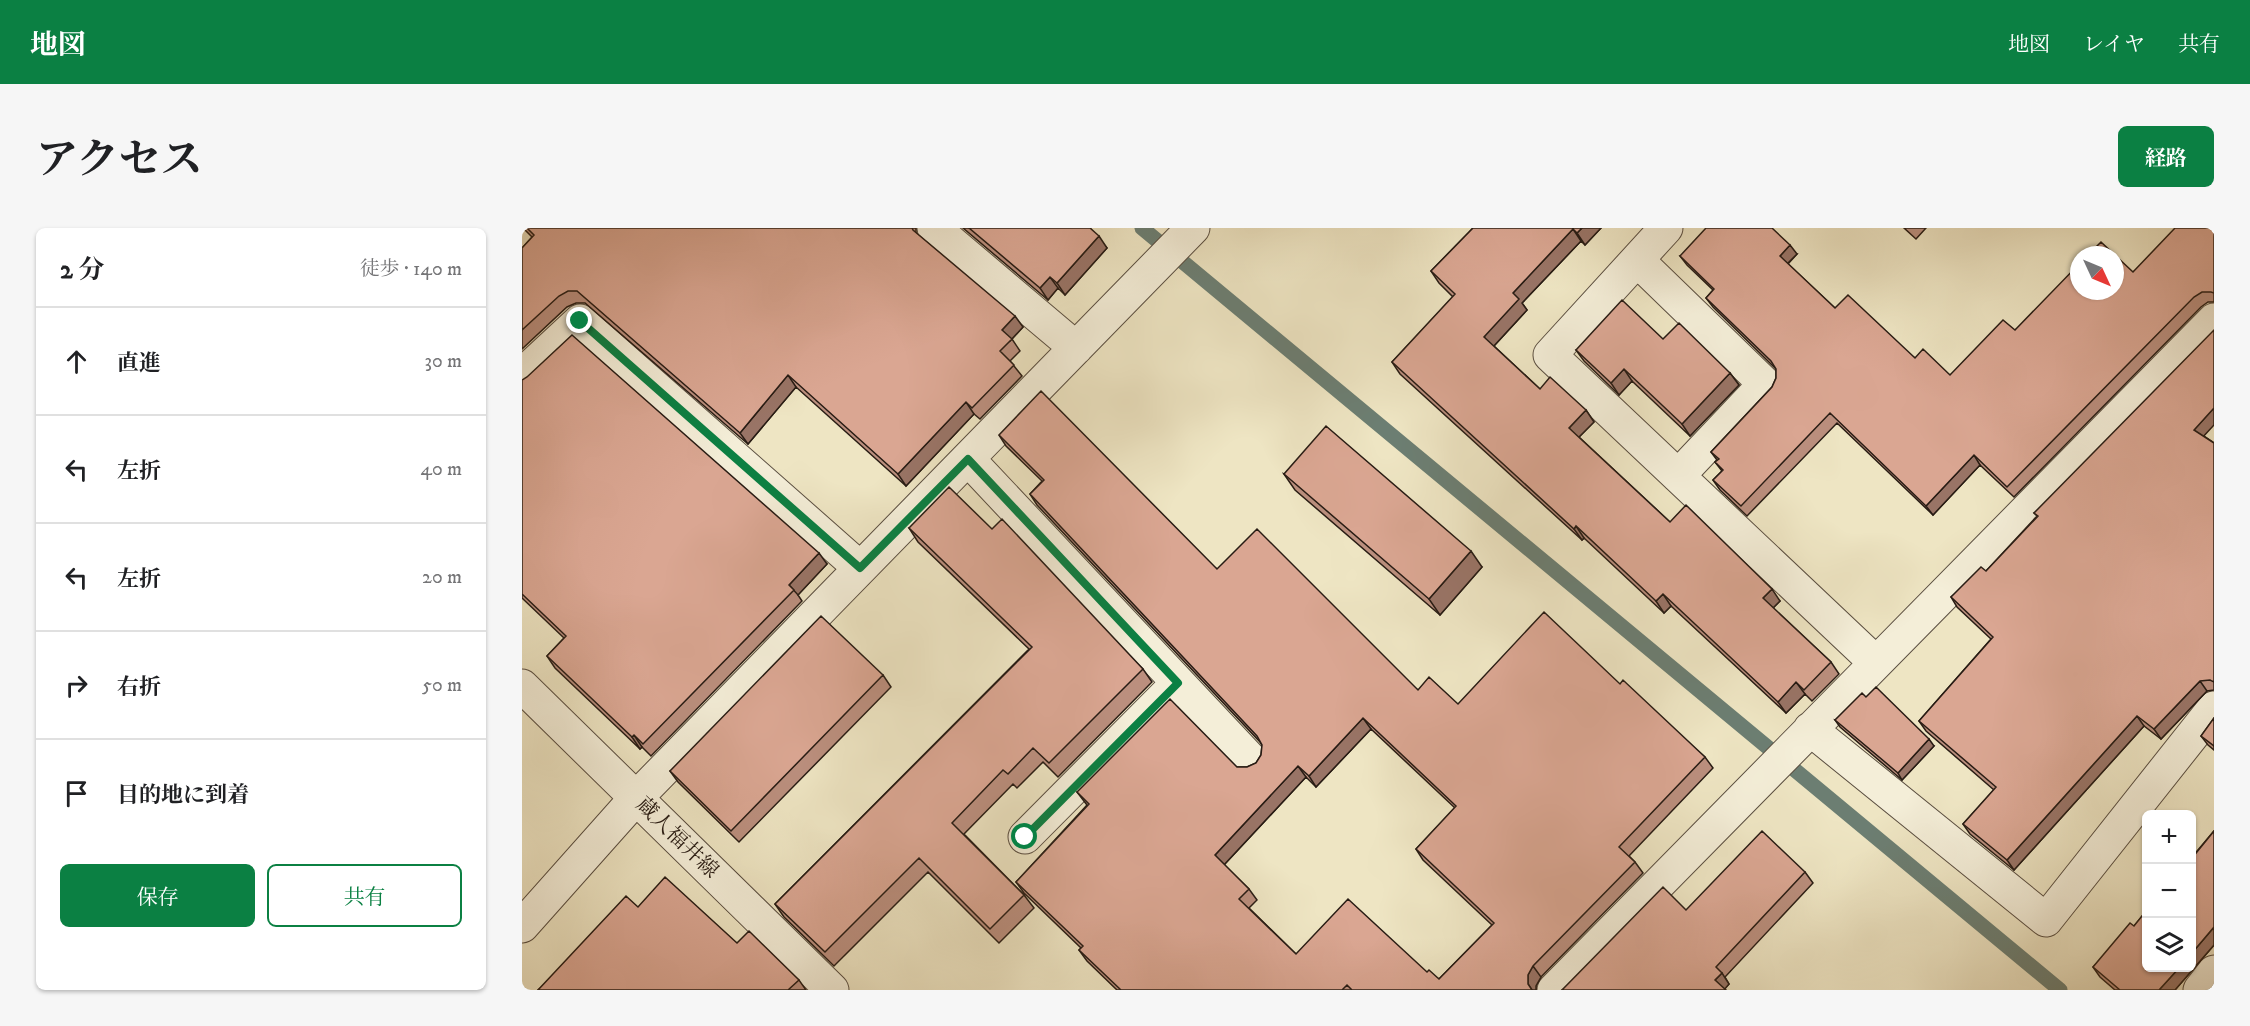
<!DOCTYPE html>
<html lang="ja">
<head>
<meta charset="utf-8">
<style>
  :root { --surface:#fff; --page:#f6f6f6; --text:#202124; --muted:#757577; --line:#e0e0e0; --accent:#0b8043 }
  body { margin:0; font-family:"IM FELL DW Pica","Noto Serif JP",serif; background:var(--page); color:var(--text) }
  .controls { position:absolute; right:18px; bottom:18px; display:grid; overflow:hidden; border-radius:9px; box-shadow:0 2px 4px #0004 }
  .controls button { width:54px; height:54px; display:grid; place-items:center; padding:0; border:0; border-bottom:2px solid var(--line); background:var(--surface); color:var(--text); font:30px sans-serif }
  .compass { position:absolute; left:1548px; top:18px; width:54px; height:54px; border-radius:50%; background:var(--surface); box-shadow:0 2px 4px #0004; rotate:134deg }
  .stop { position:absolute; width:18px; height:18px; margin:-14px; border:4px solid #0b8043; border-radius:50%; background:#fff }
  .stop.end { background:#0b8043; border-color:#fff; box-shadow:0 2px 6px #0008 }
  .list { margin:0; padding:0; list-style:none }
  h2 { display:flex; justify-content:space-between; align-items:center; height:78px; margin:0; padding:0 24px; font-size:26px }
  h2 small { font-size:20px; font-weight:400; color:var(--muted) }
  .list li { display:grid; grid-template-columns:39px 1fr auto; gap:18px; align-items:center; box-sizing:border-box; height:108px; padding:0 24px; border-top:2px solid var(--line) }
  .list b { display:block; font-size:22px; white-space:nowrap }
  .list em { font-size:20px; font-style:normal; color:var(--muted) }
  .actions { display:flex; gap:12px; padding:18px 24px }
  .actions a { flex:1; padding:14px 0; border:2px solid var(--accent); border-radius:9px; text-align:center; font-size:21px; color:var(--accent) }
  .actions .main { background:var(--accent); color:#fff }
  .icon { flex:none; width:33px; height:33px; fill:none; stroke:currentColor; stroke-width:2; stroke-linecap:round; stroke-linejoin:round }
  .map { position:relative; flex:none; width:1692px; height:762px; overflow:hidden; border-radius:9px }
  header { display:flex; align-items:center; gap:36px; box-sizing:border-box; height:84px; padding:0 30px; background:var(--accent); color:#fff }
  header strong { font-size:28px }
  nav { display:flex; gap:33px; margin-inline-start:auto; font-size:21px }
  .intro { display:flex; align-items:center; justify-content:space-between; box-sizing:border-box; height:144px; padding:0 36px }
  h1 { margin:0; font-size:42px }
  .button { padding:15px 27px; border-radius:9px; background:var(--accent); color:#fff; font-size:21px; font-weight:700 }
  main { display:flex; gap:36px; padding:0 36px }
  aside { flex:1; background:var(--surface); border-radius:9px; box-shadow:0 2px 4px #0004 }
  .map>svg:first-child { display:block }
  .lines { fill:none; stroke-linecap:round; stroke-linejoin:round }
  .stream { stroke:#6c7e72; stroke-width:15 }
  .minor-casing { stroke:#5a4e40; stroke-width:35 }
  .minor { stroke:#f4eed8; stroke-width:33 }
  .wall { fill:#bb8f7e; stroke:#281c14; stroke-width:1.5; fill-rule:evenodd }
  .shaded-wall { fill:#997466; stroke:#281c14; stroke-width:1.5 }
  .building { fill:#daa692; stroke:#281c14; stroke-width:1.5; fill-rule:evenodd }
  .route { stroke:#0b8043; stroke-width:8 }
  .labels { text-anchor:middle; dominant-baseline:central; stroke-width:4.5; stroke-linejoin:round; paint-order:stroke }
  .street-label { font-size:21px; fill:#281c14; stroke:#f4eed8 }
</style>
</head>
<body>
<header>
<strong>地図</strong>
<nav><a>地図</a><a>レイヤ</a><a>共有</a></nav>
</header>
<div class="intro"><h1>アクセス</h1><a class="button">経路</a></div>
<main>
<aside>
<h2>2 分<small>徒歩 · 140 m</small></h2>
<ul class="list">
<li><svg class="icon" aria-label="ahead" viewBox="0 0 24 24"><path d="M12 20V5M6 11l6-6 6 6"/></svg><div><b>直進</b></div><em>30 m</em></li>
<li><svg class="icon" aria-label="left" viewBox="0 0 24 24"><path d="M17 20v-9H6M10 6l-5 5 5 5"/></svg><div><b>左折</b></div><em>40 m</em></li>
<li><svg class="icon" aria-label="left" viewBox="0 0 24 24"><path d="M17 20v-9H6M10 6l-5 5 5 5"/></svg><div><b>左折</b></div><em>20 m</em></li>
<li><svg class="icon" aria-label="right" viewBox="0 0 24 24"><path d="M7 20v-9h11M14 6l5 5-5 5"/></svg><div><b>右折</b></div><em>50 m</em></li>
<li><svg class="icon" aria-label="arrive" viewBox="0 0 24 24"><path d="M6 21V4h12l-3 4 3 4H6"/></svg><div><b>目的地に到着</b></div></li>
</ul>
<div class="actions"><a class="main">保存</a><a>共有</a></div>
</aside>
<div class="map">
<svg width="1692" height="762" viewBox="0 0 1692 762">
  <rect width="100%" height="100%" fill="#eee5c3"/>
  <filter id="stains"><feTurbulence type="fractalNoise" baseFrequency=".00333" numOctaves="4"/><feColorMatrix values="0 0 0 0 .2 0 0 0 0 .09 0 0 0 0 .02 0 0 0 .5 -.17"/></filter>
  <radialGradient id="worn" r=".72"><stop offset=".6" stop-color="#630" stop-opacity="0"/><stop offset="1" stop-color="#630" stop-opacity=".3"/></radialGradient>
  <g class="lines">
    <path class="stream" d="M620,0L1538,762"/>
    <defs>
      <path id="minor" d="M412,0L554,120
        M1144,0L1028,127L1353,434
        M1115,32L1243,156L1156,248
        M0,147L58,93L338,340
        M446,231L729,532
        M0,458L310,762
        M1288,501L1524,692L1692,480
        M503,609L656,455
        M0,698L114,570L671,0
        M1032,762L1692,92
        M1678,762L1692,744"/>
    </defs>
    <use href="#minor" class="minor-casing"/>
    <use href="#minor" class="minor"/>
  </g>
  <path class="wall" d="M1,0H394V5L501,99L490,111L498,123L488,133L500,148L458,191L452,186L384,258L274,159L226,216L63,75H54L45,79L0,121V20L10,9Z
    M441,0H568L585,20L543,67L536,60L526,72Z
    M951,0H1079L1063,17L1059,13L1000,75L1005,82L972,118L1018,161L1064,182L1072,194L1057,209L1148,294L1258,373L1251,380L1309,434L1317,446L1290,473L1283,466L1264,485L1149,378L1142,385L1062,310L1060,312L878,146L870,134L931,69L917,55L909,43Z
    M1382,0H1404L1394,11Z
    M1692,0V74H1686L1679,79L1492,269L1458,237L1411,287L1315,195L1225,288L1198,262L1191,252L1200,243L1193,234L1195,232L1189,224L1250,159L1254,150V141L1191,79L1184,70L1191,62L1165,37L1158,28L1275,26L1266,36L1313,80L1393,130L1428,147L1493,102L1611,44Z
    M1141,111L1208,145L1217,157L1168,208L1110,153L1097,167L1062,133L1054,122Z
    M0,152L305,336L276,367L280,373L129,528L120,519L118,521L33,440L25,428L42,410L0,370Z
    M477,207L695,341L896,462L936,476L1098,456L1183,529L1191,540L1107,628L1113,634L1121,645L1019,749L1014,758V762H595L565,733L557,722L559,720L502,665L494,654L565,577L555,564L715,539H725L734,535L739,527L740,517L738,514L515,277L508,266L520,253L484,218ZM849,501L933,580L894,621L901,632L970,697L917,751L905,744L774,726L727,680L735,672L727,661L702,637L784,549L794,559Z
    M1682,208L1692,215V462L1685,463L1639,511L1622,498L1492,642L1448,606L1441,596L1472,562L1404,503L1397,493L1469,411L1435,379L1429,369L1464,343L1515,288L1512,285Z
    M762,246L960,339L918,387L773,262Z
    M387,300L470,301L621,441L630,454L536,549L521,534L495,560L491,556L442,606L502,667L512,680L477,715L406,644L312,738L262,689L253,676L507,421L396,314Z
    M361,447L369,459L217,614L156,554L148,543Z
    M1692,490V522L1686,517L1679,508Z
    M1313,492L1412,518L1380,552L1318,499Z
    M1692,603V717L1653,762H1593L1578,749L1571,739L1612,698Z
    M1283,644L1291,655L1203,749L1207,756L1202,761L1040,762L1164,682Z
    M116,679L215,715L277,752L284,762H16Z"/>
  <path class="shaded-wall" d="M1060,0H1079L1063,17L1055,5Z
    M1051,1L1059,13L1000,75L1005,82L970,120L962,109L991,65Z
    M577,8L585,20L543,67L535,55Z
    M1268,17L1275,26L1264,37L1258,28Z
    M528,49L536,60L526,72L518,60Z
    M493,88L501,99L488,113L480,102Z
    M1102,141L1110,153L1097,167L1089,155Z
    M1208,145L1217,157L1168,208L1160,196Z
    M266,147L274,159L226,216L218,205Z
    M444,174L452,186L384,258L376,246Z
    M1692,180V197L1679,211L1672,202Z
    M1064,182L1072,194L1055,211L1047,200Z
    M1452,227L1458,237L1411,287L1404,278Z
    M1054,298L1062,310L1060,312L1052,301Z
    M949,323L960,339L918,387L907,371Z
    M297,325L305,336L276,367L267,357Z
    M1250,361L1258,373L1249,382L1241,370Z
    M1141,366L1149,378L1142,385L1134,373Z
    M1678,453L1685,463L1639,511L1632,501Z
    M1274,454L1283,466L1264,485L1256,474Z
    M1615,488L1622,498L1492,642L1485,632Z
    M841,490L849,501L794,559L787,548Z
    M112,507L120,519L118,521L110,509Z
    M1407,511L1412,518L1380,552L1376,545Z
    M776,538L784,549L700,639L693,627Z
    M1692,699V717L1653,762H1637L1657,740H1670V725Z
    M1011,738L1019,749L1014,758V762H1010L1006,756V747Z
    M1200,745L1207,756L1202,762L1193,752Z"/>
  <path class="building" d="M5,0H390L391,2L493,88L480,102L490,111L478,123L492,137L450,180L444,174L376,246L266,147L218,205L55,63H46L37,68L0,102V20L12,7Z
    M447,0H568L577,8L535,55L528,49L518,60Z
    M951,0H1060L1055,5L1051,1L991,65L997,71L962,109L1018,161L1028,149L1064,182L1047,200L1148,294L1164,277L1250,361L1241,370L1309,434L1282,462L1274,454L1256,474L1141,366L1134,373L1054,298L1052,301L870,134L933,66L909,43Z
    M1184,0H1250L1268,17L1258,28L1313,80L1326,67L1393,130L1401,121L1428,147L1481,92L1493,102L1557,36V63H1593V27H1566L1579,14L1611,44L1653,0H1692V65L1689,64H1680L1672,69L1485,259L1452,227L1404,278L1308,185L1219,278L1191,252L1201,242L1193,234L1197,231L1189,224L1250,159L1254,150V141L1249,133L1184,70L1192,61L1158,28Z
    M1100,72L1141,111L1157,95L1208,145L1160,196L1102,141L1089,155L1054,122Z
    M1692,102V180L1672,202L1692,215V454L1688,452L1678,453L1632,501L1615,488L1485,632L1441,596L1474,559L1397,493L1471,409L1429,369L1459,339L1464,343L1516,288L1512,285Z
    M50,107L297,325L267,357L272,362L121,516L112,507L110,509L25,428L44,408L0,366V152L5,149Z
    M519,163L695,341L735,301L896,462L907,449L936,476L1022,384L1098,456L1101,452L1183,529L1097,619L1113,634L1011,738L1006,747V756L1010,762H830L825,757L820,762H599L557,722L561,718L494,654L567,576L555,564L648,471L715,539H725L734,535L739,527L740,517L735,508L508,266L522,252L477,207ZM841,490L934,578L894,621L972,695L917,751L907,742L905,744L826,671L774,726L717,671L727,661L693,627L776,538L787,548Z
    M804,198L949,323L907,371L762,246Z
    M427,259L470,301L480,291L621,441L527,535L511,520L486,546L481,542L430,595L502,667L468,701L397,630L303,724L253,676L510,419L387,300Z
    M299,388L361,447L209,603L148,543Z
    M1354,459L1407,511L1376,545L1313,492L1340,465L1344,469Z
    M1692,490V518L1679,508Z
    M1240,603L1283,644L1194,739L1200,745L1193,752L1204,762H1040L1141,659L1164,682Z
    M1692,603V699L1670,725V630Z
    M143,649L215,715L227,703L277,752L266,762H16L104,668L116,679Z
    M1624,683V740H1657L1637,762H1598L1571,739L1608,695L1612,698Z"/>
  <g class="lines">
    <path class="route" d="M58,93L338,340L446,231L656,455L503,609"/>
  </g>
  <g class="labels">
    <g class="street-label">
      <text transform="translate(155 610) rotate(44)">蔵人福井線</text>
    </g>
  </g>
  <rect width="100%" height="100%" filter="url(#stains)"/>
  <rect width="100%" height="100%" fill="url(#worn)"/>
</svg>
<div class="controls">
<button>+</button>
<button>−</button>
<button><svg class="icon" aria-label="layers" viewBox="0 0 24 24"><path d="M12 4l9 5-9 5-9-5zM3 14l9 5 9-5"/></svg></button>
</div>
<svg class="compass" viewBox="-18 -18 36 36"><path d="M0-13l5 13h-10z" fill="#e53935"/><path d="M0 13l5-13h-10z" fill="#757577"/></svg>
<div class="stop" style="left:503px;top:609px"></div>
<div class="stop end" style="left:58px;top:93px"></div>
</div>
</main>
</body>
</html>
